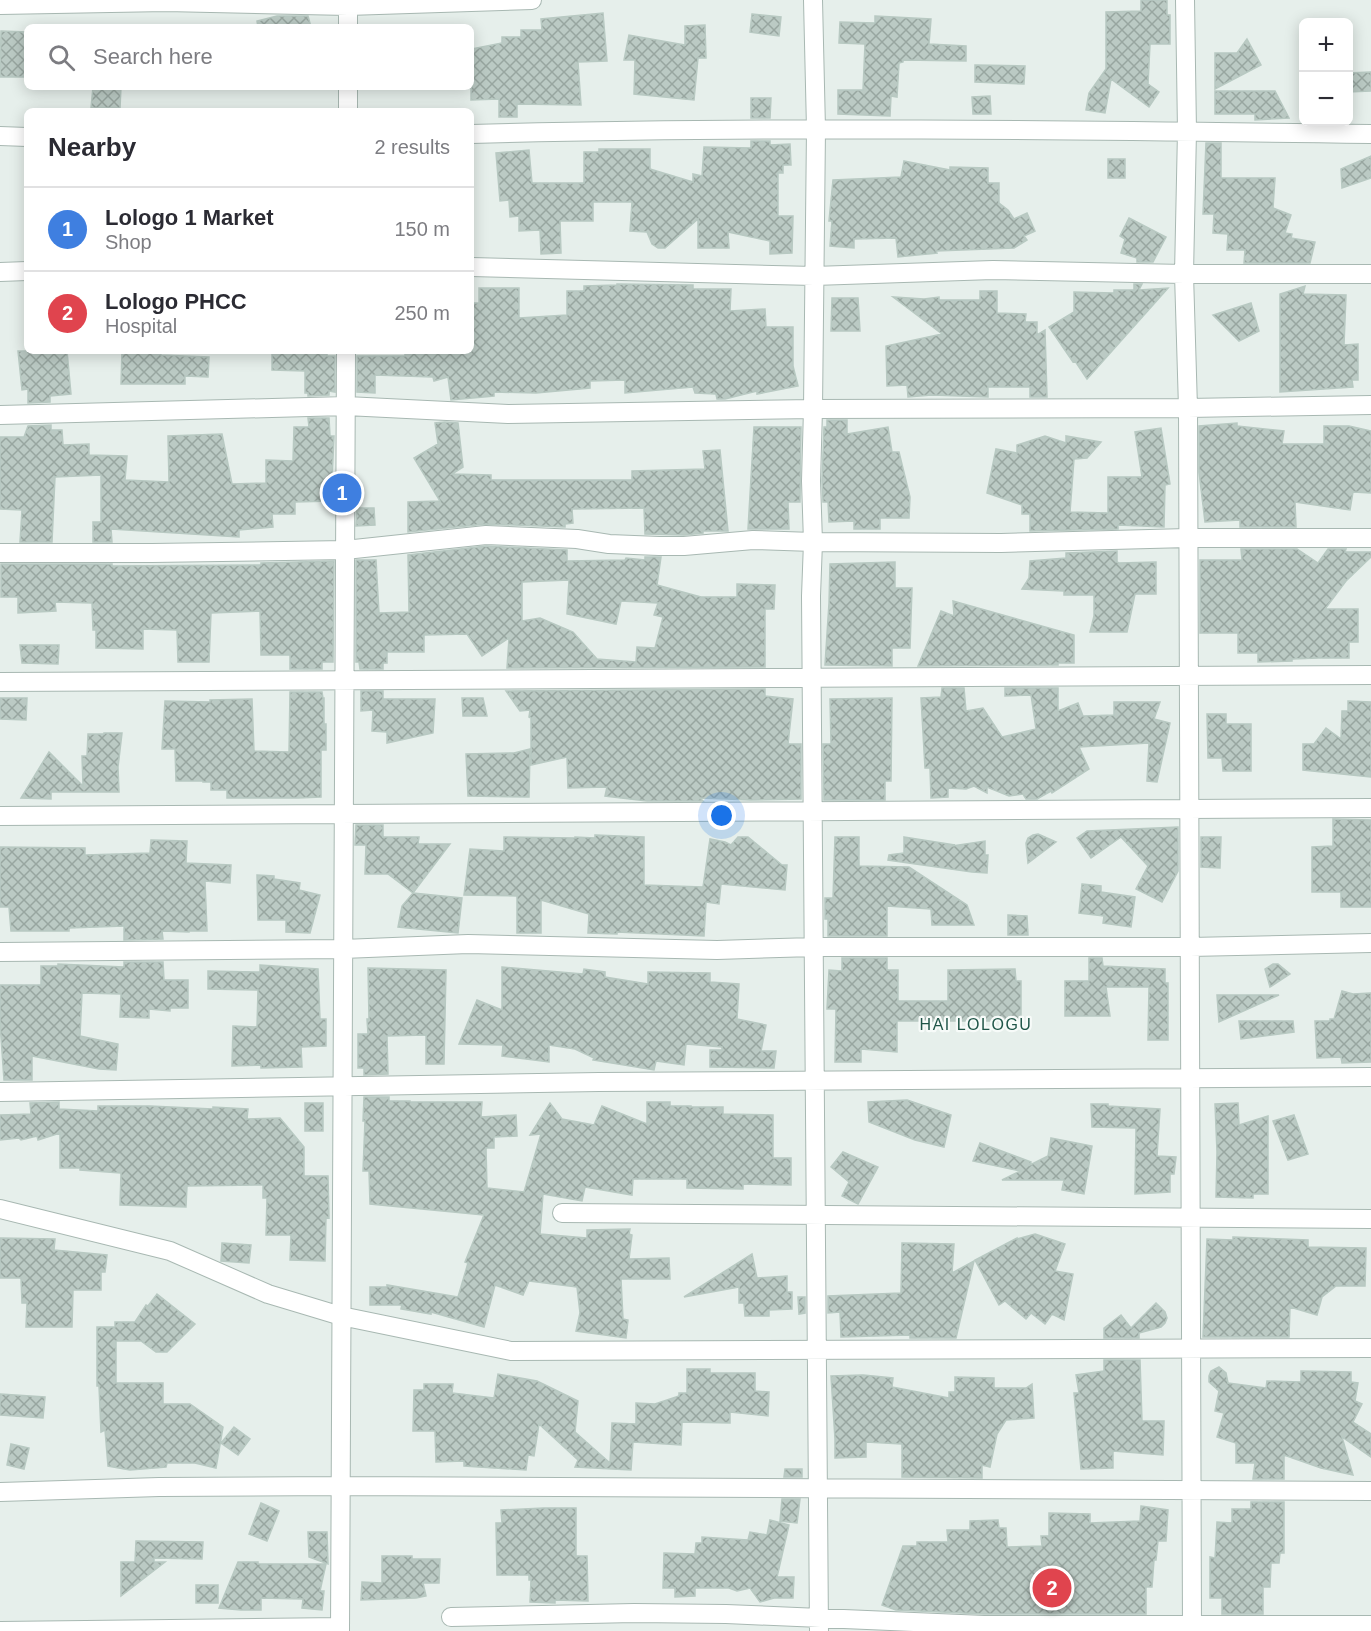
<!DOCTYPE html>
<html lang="en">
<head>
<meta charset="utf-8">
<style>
  :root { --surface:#fff; --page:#f7f7f7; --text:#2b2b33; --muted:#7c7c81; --line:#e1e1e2; --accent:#7c3aed }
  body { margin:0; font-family:Helvetica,sans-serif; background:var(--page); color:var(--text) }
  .controls { position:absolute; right:18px; top:18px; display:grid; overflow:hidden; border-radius:9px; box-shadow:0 3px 15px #0003 }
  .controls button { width:54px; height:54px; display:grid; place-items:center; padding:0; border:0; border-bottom:2px solid var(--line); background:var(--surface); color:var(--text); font:30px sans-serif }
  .you { position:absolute; left:722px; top:816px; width:21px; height:21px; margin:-15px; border:4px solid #fff; border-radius:50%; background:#1a73e8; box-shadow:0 0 0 9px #1a73e833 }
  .badge { display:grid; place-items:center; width:39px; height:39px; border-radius:50%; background:var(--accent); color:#fff; font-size:20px; font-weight:700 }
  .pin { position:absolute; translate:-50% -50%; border:3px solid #fff; box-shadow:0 2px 6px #0006 }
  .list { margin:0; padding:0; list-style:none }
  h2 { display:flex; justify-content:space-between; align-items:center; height:78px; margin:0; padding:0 24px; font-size:26px }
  h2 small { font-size:20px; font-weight:400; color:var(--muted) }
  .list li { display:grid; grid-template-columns:39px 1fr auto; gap:18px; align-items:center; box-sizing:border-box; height:84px; padding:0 24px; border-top:2px solid var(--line) }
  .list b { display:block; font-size:22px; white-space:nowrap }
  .list p { margin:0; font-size:20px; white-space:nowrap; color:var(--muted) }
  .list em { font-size:20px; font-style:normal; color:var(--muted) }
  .icon { flex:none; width:33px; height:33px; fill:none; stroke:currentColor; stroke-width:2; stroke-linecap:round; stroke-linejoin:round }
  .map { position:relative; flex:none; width:1371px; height:1631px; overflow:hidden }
  .search { position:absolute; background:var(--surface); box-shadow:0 3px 15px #0003; left:24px; top:24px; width:450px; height:66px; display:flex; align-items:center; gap:15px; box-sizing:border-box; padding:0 21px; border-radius:9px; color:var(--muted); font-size:22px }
  .panel { position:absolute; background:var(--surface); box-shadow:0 3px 15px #0003; left:24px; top:108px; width:450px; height:246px; border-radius:9px }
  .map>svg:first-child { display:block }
  .building { fill:url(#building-cross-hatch); stroke:#b8c9c2; stroke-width:1.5; fill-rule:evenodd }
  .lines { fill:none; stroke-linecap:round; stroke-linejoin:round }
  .street-casing { stroke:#a8b8b2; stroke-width:20 }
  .street { stroke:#fff; stroke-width:18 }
  .labels { text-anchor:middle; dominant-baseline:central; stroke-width:4.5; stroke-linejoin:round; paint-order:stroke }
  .neighbourhood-label { font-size:16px; letter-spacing:1.5px; fill:#1f5548; stroke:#f7fbf9 }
</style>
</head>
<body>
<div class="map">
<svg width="1371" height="1631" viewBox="0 0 1371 1631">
  <defs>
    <pattern id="building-cross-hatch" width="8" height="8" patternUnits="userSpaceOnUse" patternTransform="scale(1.5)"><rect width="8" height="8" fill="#bbcac4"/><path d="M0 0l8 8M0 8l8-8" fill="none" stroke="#98a6a0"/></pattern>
  </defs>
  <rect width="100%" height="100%" fill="#e6efeb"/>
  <path class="building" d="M1141,0H1167V15H1170V44H1150L1148,84L1159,92L1149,107L1111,79L1105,113L1086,110L1089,93L1106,69V12L1141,11Z
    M603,13L607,61L578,62L581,105L517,104V117H499V99L471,100V49L502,43V37H521V30H542L541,19Z
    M752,14L781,17L779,36L750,32Z
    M277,16H308L311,27H258L257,21Z
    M875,16L931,19L929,44L966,46V61L903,60V62L899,63L897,97L891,96L890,116L838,114V90H863L865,44L839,43L840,22L875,23Z
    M705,25L706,58H698L694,100L634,94L635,60H624L629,35L685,45V26Z
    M1,31L27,32V77H0Z
    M1247,39L1261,65L1215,89V53H1237Z
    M975,65L1025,66L1024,84L975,82Z
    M1371,72V91L1348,92V73Z
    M93,87H121L120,108H91Z
    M1215,91H1275L1289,118L1255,120V114H1215Z
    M990,96L991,114H973L972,97Z
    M751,98H771L770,118H751Z
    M751,141H770V145L790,144L791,165H783V173H778V216H793L792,253L770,254V241L728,232L729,248H698V219L665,248H658L652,244L647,232L630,231L632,202H593V221H560L561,253L541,254L540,230L519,231V216L510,217L509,200L500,201L496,153L529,150L532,183H584V152H599V149H650V169L693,182V174L702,176L704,147L751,148Z
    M1206,143H1221V178H1275L1273,208L1291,215L1285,233L1292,234L1291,238L1315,242L1310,263H1244L1245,250H1227L1228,234L1213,233L1214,214H1203Z
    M1371,156V178L1342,188L1341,169Z
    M1108,159H1125V178H1108Z
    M904,161L950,170V167L988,168V183H999V203L1008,210L1014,219L1027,213L1035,231L1024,236L1027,240L1014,248L936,251L937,253L898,257L896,238L854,239V248L830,246L832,221H829L833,180L901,177Z
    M1129,218L1166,237L1153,262H1137V258L1121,253L1125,239L1120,236Z
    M617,284L693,285V289H731L730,311L765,309L766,327H793V366L798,386L757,394V391L725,399H717L716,394L695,393L693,387L625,393V380L590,381V388L536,393L494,392V396L451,400L448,377L434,381L433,377L375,375V393L357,392V356H405V351H471V303H479V288H519V318L567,315V291H584V286L617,285Z
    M1134,284H1142L1139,290L1168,288L1087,379L1075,361L1073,362L1049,327L1074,312V292L1114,293V290H1134Z
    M1305,286L1303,294L1346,295L1344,345L1358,344V380H1352L1353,387L1280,392V294Z
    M980,291H997V313L1026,314L1025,322H1037V335L1045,330L1047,397H1030V387H988V397L932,395L908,397L907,385L887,386L886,346L942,334L893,297L924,299L939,297V300H980Z
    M832,298H858L860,331H831Z
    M1251,303L1259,331L1239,341L1213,315Z
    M18,351H67L71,394L50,396V402L28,403V389L22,390Z
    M122,351H161V355L209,357L208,377L185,376V384H121Z
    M272,351H327V356H335V392L329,391V395L308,396V393H305V371L272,370Z
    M308,418H329L330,436H334L331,501L295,502V514H272L273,527L239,530V537L111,529L112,542H93V522H101V475L55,477L52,542H20L22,510L0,509V437H24L28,426L51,425V430H62L63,445L89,444V455L127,456L125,480L169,482L168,436L222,434L232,484L266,483V460L293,461L294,427H309Z
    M827,420H847V434L888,427L892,452H899L910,497L909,518H880V529H854V521L829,522L828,502H823L822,481L824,427H827Z
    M445,422L458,423L463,467L452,474L491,475V480H632V471L705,469L703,451L720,450L728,531H703V533L684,535L645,534L644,508L572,509L573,523L565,524V527L486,524L408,532V502L440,501L414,458L438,444L435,423Z
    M1237,423V426L1284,431L1282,444H1324V426H1349L1371,431V493L1353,492L1350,510L1295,502L1296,527H1240V520L1205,522L1199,472V426Z
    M754,427H801L800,502H788L789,529H748Z
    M1161,428L1170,484L1165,485L1164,527L1118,525V529L1030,531V514H1022V505L987,493L996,449L1017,453V445L1045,436L1066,443V436L1101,442L1087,458L1074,459L1070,512L1108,513V477H1142L1135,432Z
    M357,508H374L375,525L356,526Z
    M486,546L567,550V561L625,560L626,558L645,560V557H661L657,585L701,597H737V584L775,585L774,609H765V667L507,668L509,638L482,656L467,634L424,635V652H387V663H383V669H360L359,662H356V560H376L379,613L409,612L408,555ZM569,580L567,614L616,624L621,601L658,603L654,615L663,617L655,648L637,647L636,662L597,659L573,632L540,618L522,621V582Z
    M1241,549H1297L1318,563L1328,549H1346L1345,552H1371V557L1346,581L1325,609H1358V642H1349V658H1318L1292,659V661L1258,662V653H1238V633H1200V560H1242Z
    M1117,551V562L1119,563L1156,562V594H1135L1127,632H1090L1094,616V595H1064V591L1022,589L1029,578L1030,561L1066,558V553Z
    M334,561L333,662H322V669H290V655H261L260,611L211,613L209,662H178L177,630L143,629V649L96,648V630H93L92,603L55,602L56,611L18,613V597H1V564H112V566L261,565V563Z
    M895,562V588H912L910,648H892V666L825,665L829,603L830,564Z
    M953,601L1074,635V663H1058V665L918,666L941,611L954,616Z
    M20,645H59L58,664L22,663Z
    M942,688H964L966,711L983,708L1002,737L1036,729L1031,695L1005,696V688H1058V711L1078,703L1083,716L1114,715V702H1160L1154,719L1170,723L1157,782L1147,781L1149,743L1079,747L1089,769L1052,793L1051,791L1037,799H1026L1023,794L1009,796L987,787V793L974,786L966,789L948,788V797L931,798L930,768H925L921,698L941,697Z
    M765,689V696L793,699L788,744H801V799L751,800L700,798L703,801H647L605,796L607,787L568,788L567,757L531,765V718L529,717L530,710L520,711L506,691Z
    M361,691H383V699H435L433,733L387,743V732L372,731L373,710L361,711Z
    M290,692H322L323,698H324V724H326V750H321V797L298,798H227V790H211V782H203V781H176L175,749H162L165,701L210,702V700L252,699L254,751L289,752Z
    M0,698H27L26,720L0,719Z
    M462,698H483L487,716H463Z
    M892,698L891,781H885V800H824L823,744H831L830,699Z
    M1348,701L1371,702V777L1303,770V744H1314L1326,728L1341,739L1342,711H1348Z
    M1207,714H1226V724H1251V771H1223L1222,758H1208Z
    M104,733H122L118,767L119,792H51V799L21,798L49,752L83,786L82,756H87L88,734H104Z
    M530,749L529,797L468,796L466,754L514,753Z
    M1333,819L1371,820V907H1341V892H1312V847L1333,846Z
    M356,825H383V837H419L418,844H450L413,893L388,874H365L366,845H355Z
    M1178,827V871L1162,902L1136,889L1148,866L1121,837L1091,858L1077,838L1087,831Z
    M1038,834L1056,842L1028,863L1026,843L1028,838L1033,835Z
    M595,835L644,837V885L703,887L710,839L725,842L731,845L738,837H748L782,865H787L785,890L721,884L719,904L706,902L704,936L617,932V934L588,933L589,914L541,900V933H517V896L464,895L470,849L504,851V837L575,838V837L595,838Z
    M835,837H859V866L909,867L967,905L974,925H932L931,909L887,906V936H828V919H825V898H833Z
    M904,837L955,845L952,846L985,841V855H988L987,873L972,872L888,860L889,855L904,853Z
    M1201,837H1221L1220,868L1201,867Z
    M151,840L187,841L186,863L231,865L230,883L205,881L207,931H189V932L162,931L163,939L124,940V926L69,928V931H11L9,907H0V847L85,848V855L150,853Z
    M257,875L274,876V879L300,883L299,890L320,895L310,933L286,932V920H258Z
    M1082,884L1101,886V892L1135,897L1131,927L1103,923L1104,916L1079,913Z
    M413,893L462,898L458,933L398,927L402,906Z
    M1008,915L1027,916L1028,935H1008Z
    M842,958H887V970H898V1001H948V970L1015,969L1016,981H1021V1021H897V1052L861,1049V1062H835L836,1009H827L829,970L842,971Z
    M1089,958H1102L1103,966L1165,969V983H1168V1040H1148L1149,987H1106L1110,1016H1065V981H1089Z
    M124,962H163L164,980H188V1008H170V1011L149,1009V1018L120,1017L121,994L82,993L80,1036L118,1044L116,1070L99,1069L32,1056V1080H4L0,1023V985H41V966H58V964L124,967Z
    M1273,964H1278L1290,974L1270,987L1265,969Z
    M260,965L318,969L320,1019H326V1046L301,1047L302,1067L261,1068V1065L232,1066L233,1026L257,1027L258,990L208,989V971L260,972Z
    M502,967L583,974L584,969L605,972V977L648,984V972L710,973V982L739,984L737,1019L766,1025L761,1051H776L774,1068L710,1067V1050H722V1047L686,1044L684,1065L656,1061L654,1070L593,1060L594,1058L575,1049L549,1045V1062L502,1056L503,1045L459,1044L477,1000L502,1010Z
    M368,968L446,970L444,1064H426V1035L387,1036L388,1074L364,1075V1068H358V1034H368L367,1019H369Z
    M1342,991L1353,994L1371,993V1062L1342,1063L1341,1057L1317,1058L1315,1021H1330V1019H1334Z
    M1217,995H1279L1219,1022Z
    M1239,1021H1293L1294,1032L1241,1039Z
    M364,1097H389V1101H410V1102H482L481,1117L516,1115L517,1136L494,1137V1148H486L487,1188L524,1192L541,1134L530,1135L550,1103L562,1119L594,1125L602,1106L647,1124V1102H670V1106H691V1107H723V1114L773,1115V1158H791V1185L743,1184V1189L687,1188V1179H633L632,1195L585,1187L582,1201L543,1194L540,1234L587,1238V1230L630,1229L629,1234L632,1235L629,1259L669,1258L670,1279H621L623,1319L628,1320L626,1338L576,1331L580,1313L577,1287L529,1281L523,1295L495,1285L484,1327L431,1312V1314L401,1309L402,1305H370V1287H387V1285L458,1297L468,1263L465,1262L484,1215L370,1204L369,1171H363L365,1121H363Z
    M907,1100L951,1115L944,1147L915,1140L869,1122L868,1102Z
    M59,1102V1109L98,1111V1106H150L213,1109V1107L248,1109L247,1119L280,1118L304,1147V1176H328L329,1218L326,1217L325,1261L290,1260L291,1235H266L267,1198H263V1185L187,1186L186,1207L120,1205L121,1173L80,1170V1168H60V1133L38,1140L37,1136L21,1140L19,1138L0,1140V1115L31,1114L30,1103Z
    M305,1103H323V1131H305Z
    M1238,1103L1239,1125L1268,1116V1194H1253V1198L1216,1197L1217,1152L1215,1104Z
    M1091,1104H1108V1106L1160,1109L1157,1156L1176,1157L1174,1174H1170V1192L1135,1194L1136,1128L1092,1127Z
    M1294,1115L1308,1154L1288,1160L1273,1121Z
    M1051,1138L1092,1146L1084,1194L1062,1190L1064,1180H1002L1020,1171L973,1161L980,1143L1031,1162L1030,1165L1048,1156Z
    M843,1152L878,1167L858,1204L842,1196L849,1182L831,1167Z
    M1035,1234L1065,1244L1055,1271L1073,1274L1064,1320L1052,1314L1045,1324L1031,1313L1026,1319L1005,1301L999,1305L975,1260L1017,1238V1239Z
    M1233,1237L1308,1240V1247L1366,1248L1365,1286H1336L1322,1297L1317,1315L1290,1307L1289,1337H1203L1207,1239L1233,1240Z
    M0,1238L55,1239L54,1250L107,1255L105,1272H101V1290H73L72,1327H26L27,1303H22L21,1278H0Z
    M222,1243L251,1245L249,1263L221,1261Z
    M902,1243L954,1244L952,1273L974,1261L956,1338H910V1335L841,1337L840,1312L828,1313V1296L901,1293Z
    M752,1254L757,1278L787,1276V1292H792V1309L769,1310V1316H745L744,1303H739V1287L684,1297Z
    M157,1294L195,1324L167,1352H156L141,1341H116V1383H163V1404H190L223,1427L216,1468L195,1463H167L166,1467L130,1470L108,1466L105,1430L101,1432L99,1386H97V1327H115V1322H135L146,1305L148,1306Z
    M798,1297H805V1313L799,1314Z
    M1156,1303L1165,1312L1167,1318L1165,1323L1161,1327L1139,1333V1338H1104V1328L1121,1315L1131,1328Z
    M1104,1360H1140L1142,1421H1164L1163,1455L1113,1451V1468L1081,1469L1074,1393H1079L1076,1375L1104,1371Z
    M1219,1367L1226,1373L1228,1383L1266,1388L1267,1381L1301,1382V1371L1351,1372V1382L1358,1383L1355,1401L1362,1404L1353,1422L1371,1434V1457L1342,1437L1353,1475L1321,1468L1284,1455V1479H1253L1255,1463H1236V1443L1217,1437L1224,1413L1215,1411L1219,1391L1209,1382V1376L1211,1371Z
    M687,1369H710V1373H755V1391L769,1392L768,1416L730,1412V1423L682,1422L681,1445L633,1442L631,1470L575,1467L578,1460L539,1424L534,1456L528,1455L526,1470L464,1466V1461L436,1462L435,1431H413L414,1390H424V1384H453L452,1393L494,1398L498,1374L537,1381L578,1401L575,1432L610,1463L612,1423L636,1424V1403L655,1404L679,1396V1393H687Z
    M863,1375L893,1378L892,1387L949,1398V1392H955V1377L994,1378V1388H1026L1032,1384L1034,1418L1006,1420L997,1434L990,1467L982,1465V1478L902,1477V1444L866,1442V1457L835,1458V1439L831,1376Z
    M0,1394L45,1397L43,1418L0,1415Z
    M234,1427L250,1439L238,1455L221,1443Z
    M11,1444L29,1448L24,1469L7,1465Z
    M785,1469H802V1477H784Z
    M782,1499H800L797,1523L780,1521Z
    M1251,1502H1284V1553H1280L1279,1563H1271L1270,1587H1263V1614H1222V1598H1210V1557L1215,1558L1217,1522L1232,1523V1509H1251Z
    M261,1503L279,1511L267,1541L249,1534Z
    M1141,1506L1168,1510L1166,1541H1158L1156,1560H1154L1152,1587H1146V1614H984L896,1610L882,1605L903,1546H917V1542H948L947,1530H970V1521L998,1520L999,1528H1006L1007,1547L1042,1546L1041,1536H1049V1513L1090,1514V1523L1140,1521Z
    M544,1508H576V1556H587L588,1601L555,1600V1603L530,1602L531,1580H529V1575H497L496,1523H502L501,1510Z
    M770,1520L789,1525L777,1577H794L793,1598H774L760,1602L750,1588L737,1591L729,1588H695V1596L675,1597V1588H663L664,1553L695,1554L696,1543H702V1537L748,1540L750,1532L767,1535Z
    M308,1532H327L328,1564L309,1557Z
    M136,1541L203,1542L202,1559L154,1558V1562H165L121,1596V1562H135Z
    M382,1556H412V1559H440L439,1583H423L426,1596L416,1598L361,1600L362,1582L382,1583Z
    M238,1562H258V1564H326L320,1591H324L322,1610L302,1608L303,1599L261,1598V1610H241L219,1608Z
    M196,1585H218V1603H196Z"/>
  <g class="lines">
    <defs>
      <path id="street" d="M813,0L816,129L813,409L811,481L813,542L811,596L819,1631
        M1185,0L1187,131L1184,274L1188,408L1192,1631
        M0,5L166,2L348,6L532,0
        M348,27V0
        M348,111V87
        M471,134C771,126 1071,130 1371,134
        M0,136L27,137
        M471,267L814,276L993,270L1184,274H1371
        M0,272L27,271
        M0,415L346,406L508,414L813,409L1188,408L1371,405
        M0,553H152L345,550L486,535L577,539L609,544L659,546H684L753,540L813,542L1001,543L1188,538H1371
        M0,682L1371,675
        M0,816L1371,808
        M0,952L343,949L468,944L717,950L814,947H1190L1371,943
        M0,1092L599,1082L1371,1077
        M0,1209L170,1251L268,1294L341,1316L511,1351L1371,1348
        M562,1213L1371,1219
        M0,1492L159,1487L341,1486L1371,1491
        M451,1617L634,1613L726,1614L984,1625H1371
        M0,1631L340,1627
        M340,1631L346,351"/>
    </defs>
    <use href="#street" class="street-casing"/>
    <use href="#street" class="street"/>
  </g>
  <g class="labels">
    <g class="neighbourhood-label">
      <text x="976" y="1024">HAI LOLOGU</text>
    </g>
  </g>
</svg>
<div class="controls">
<button>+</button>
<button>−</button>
</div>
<div class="you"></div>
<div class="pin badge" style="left:342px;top:493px;background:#3f7fe0">1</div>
<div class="pin badge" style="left:1052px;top:1588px;background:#e0444e">2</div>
<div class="search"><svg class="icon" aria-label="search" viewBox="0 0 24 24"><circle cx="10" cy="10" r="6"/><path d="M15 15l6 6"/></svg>Search here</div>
<section class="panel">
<h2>Nearby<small>2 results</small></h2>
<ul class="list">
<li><span class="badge" style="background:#3f7fe0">1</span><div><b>Lologo 1 Market</b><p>Shop</p></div><em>150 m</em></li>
<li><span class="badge" style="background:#e0444e">2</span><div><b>Lologo PHCC</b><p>Hospital</p></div><em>250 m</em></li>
</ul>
</section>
</div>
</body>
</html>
